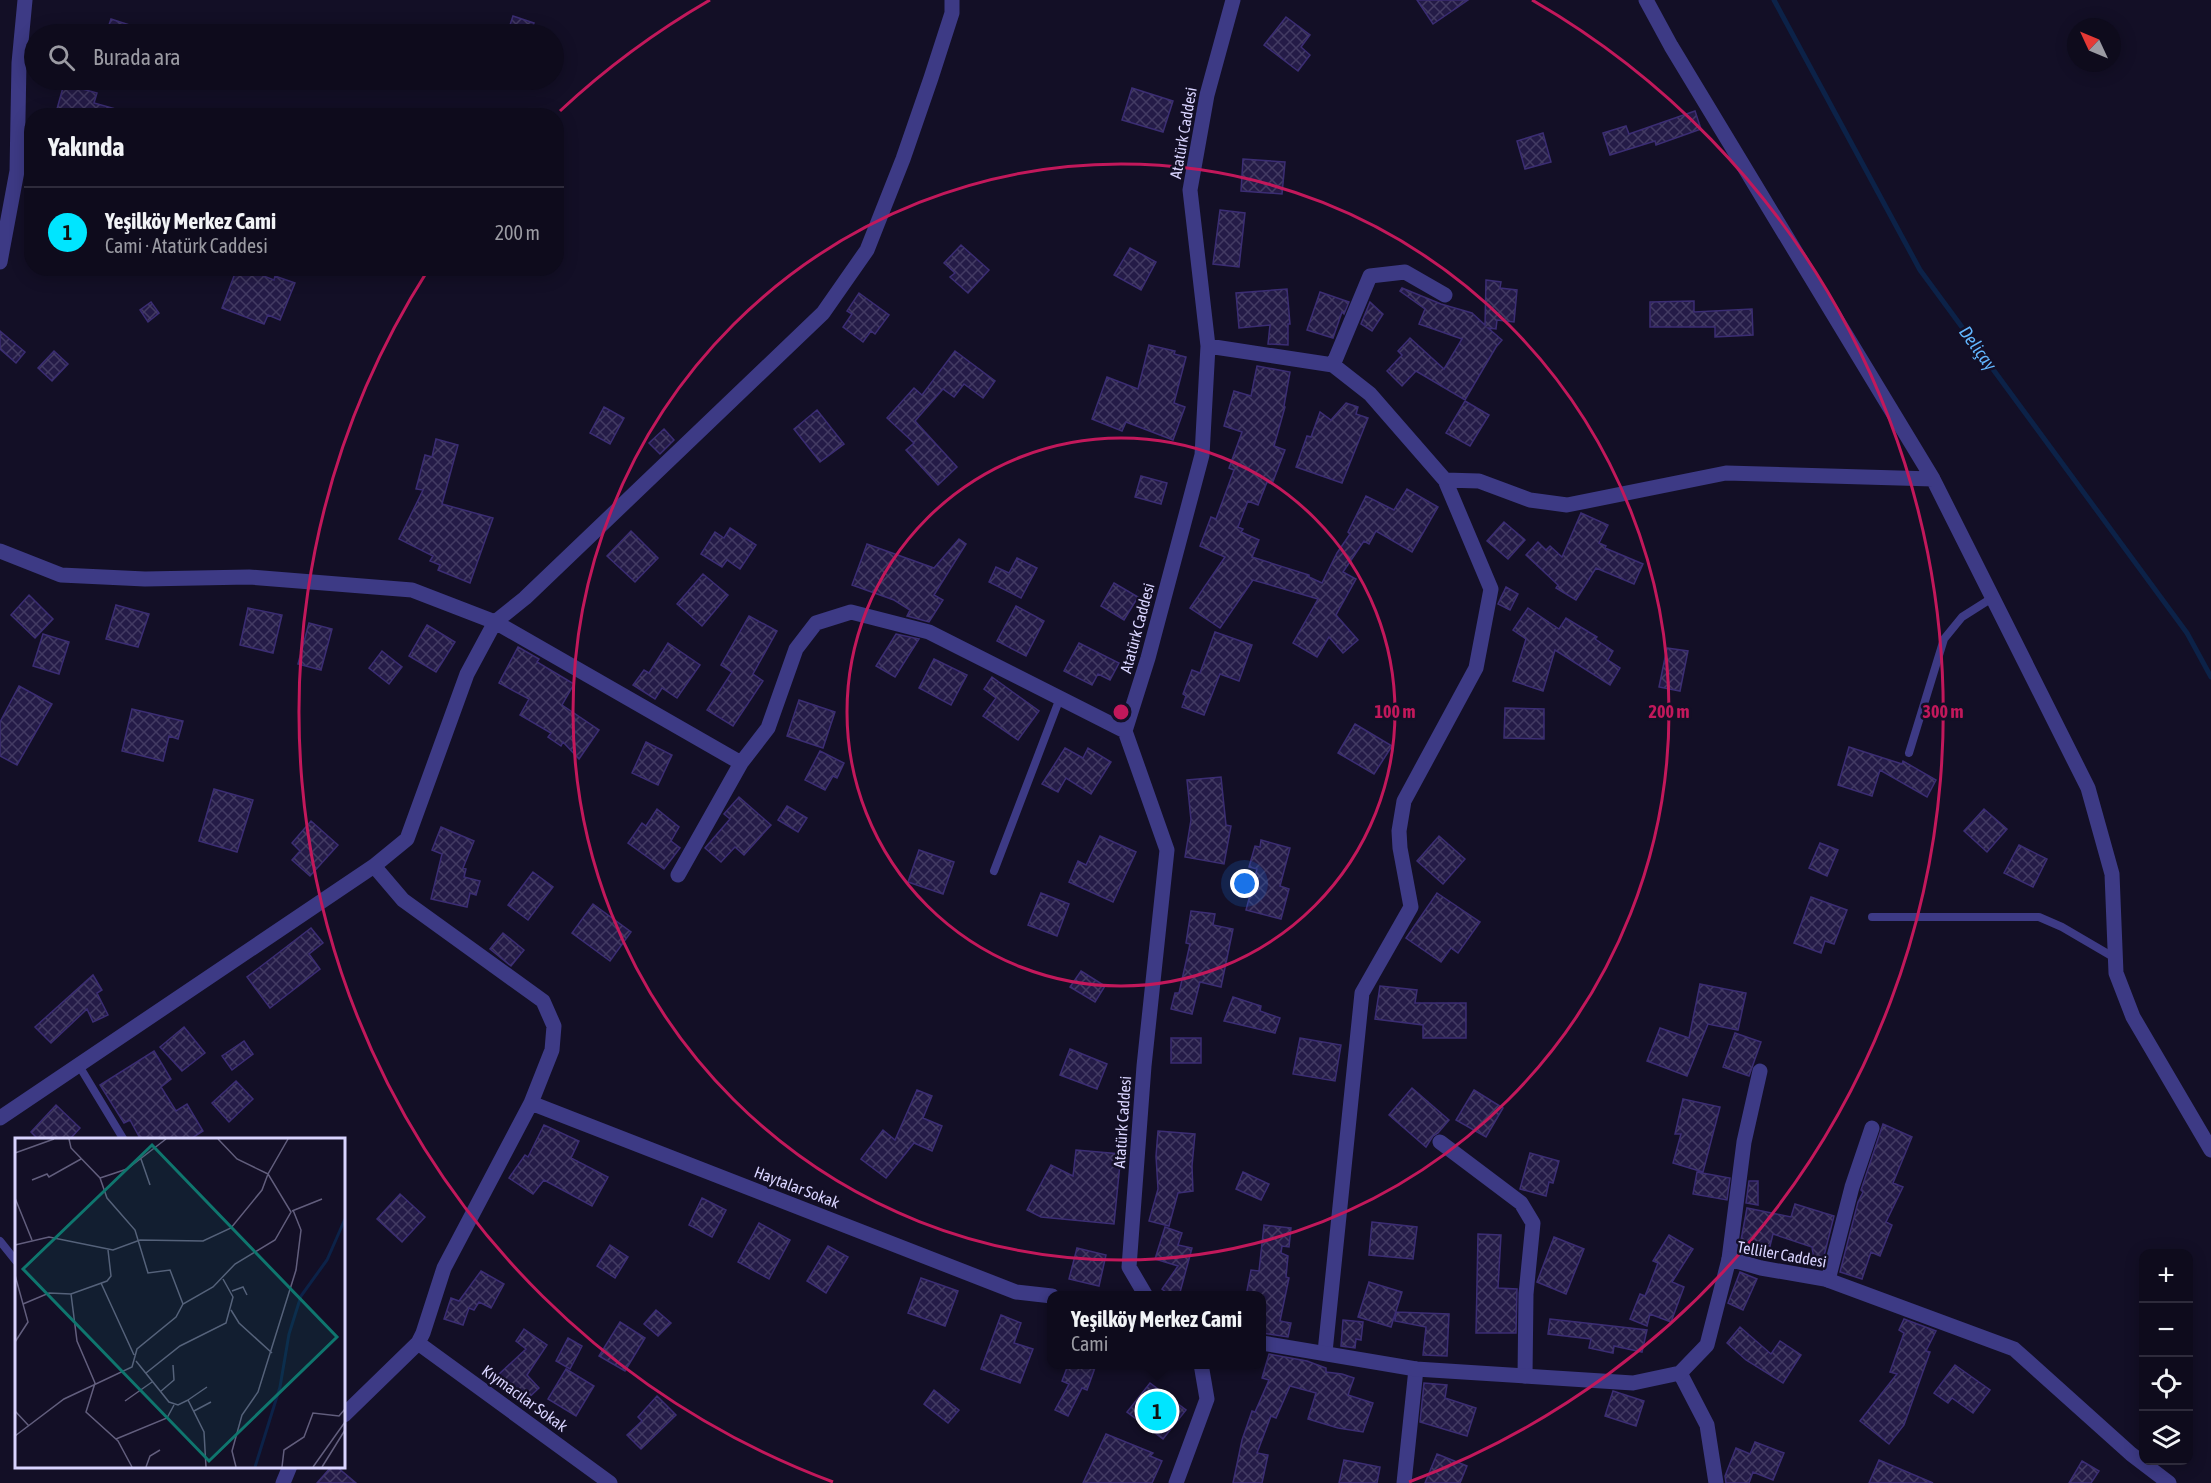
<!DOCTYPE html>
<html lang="tr">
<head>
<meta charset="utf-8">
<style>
  :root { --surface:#0e0b1c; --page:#1c1929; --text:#f1f3f6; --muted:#9b9ba3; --line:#2e2b3b; --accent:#00e5ff }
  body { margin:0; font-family:"Asap Condensed",sans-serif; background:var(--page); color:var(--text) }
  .controls { position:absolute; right:18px; bottom:18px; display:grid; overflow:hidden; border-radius:12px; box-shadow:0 3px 15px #0003 }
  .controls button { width:54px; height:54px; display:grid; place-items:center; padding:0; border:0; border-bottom:2px solid var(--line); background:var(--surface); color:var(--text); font:30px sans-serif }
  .compass { position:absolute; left:2067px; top:18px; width:54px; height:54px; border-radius:50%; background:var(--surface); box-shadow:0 3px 15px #0003; rotate:314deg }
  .you { position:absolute; left:1245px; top:884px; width:21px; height:21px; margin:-15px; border:4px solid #fff; border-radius:50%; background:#1a73e8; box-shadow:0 0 0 9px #1a73e833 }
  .badge { display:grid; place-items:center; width:39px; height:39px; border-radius:50%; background:var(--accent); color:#111; font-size:20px; font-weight:700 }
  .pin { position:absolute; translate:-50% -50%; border:3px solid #fff; box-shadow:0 2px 6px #0006 }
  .popup { position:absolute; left:1047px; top:1291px; width:219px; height:78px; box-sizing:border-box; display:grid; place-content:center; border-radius:12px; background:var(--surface); filter:drop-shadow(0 2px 4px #0005); font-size:20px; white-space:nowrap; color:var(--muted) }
  .popup b { font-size:22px; color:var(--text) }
  .popup::after { content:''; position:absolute; left:50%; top:100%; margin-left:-12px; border:12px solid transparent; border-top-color:var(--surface) }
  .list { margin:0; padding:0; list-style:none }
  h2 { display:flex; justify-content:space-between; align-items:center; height:78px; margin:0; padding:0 24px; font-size:26px }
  h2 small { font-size:20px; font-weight:400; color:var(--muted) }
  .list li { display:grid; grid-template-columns:39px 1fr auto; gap:18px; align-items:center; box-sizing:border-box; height:90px; padding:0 24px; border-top:2px solid var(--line) }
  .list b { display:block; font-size:22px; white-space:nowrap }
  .list p { margin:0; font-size:20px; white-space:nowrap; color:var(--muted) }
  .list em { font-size:20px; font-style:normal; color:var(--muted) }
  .icon { flex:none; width:33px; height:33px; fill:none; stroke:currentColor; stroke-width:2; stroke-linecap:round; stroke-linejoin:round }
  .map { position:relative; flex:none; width:2211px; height:1483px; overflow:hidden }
  .search { position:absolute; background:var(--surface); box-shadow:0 3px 15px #0003; left:24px; top:24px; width:540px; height:66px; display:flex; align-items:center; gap:15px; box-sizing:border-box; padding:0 21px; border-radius:33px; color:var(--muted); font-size:22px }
  .panel { position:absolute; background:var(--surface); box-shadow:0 3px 15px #0003; left:24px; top:108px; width:540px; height:168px; border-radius:24px }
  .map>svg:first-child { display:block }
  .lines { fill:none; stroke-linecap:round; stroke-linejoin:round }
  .stream { stroke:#0c2248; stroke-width:5 }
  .building { fill:url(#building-cross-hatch); stroke:#3b2d73; stroke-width:1.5 }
  .service { stroke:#3d3a85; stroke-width:8 }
  .minor { stroke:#3d3a85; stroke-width:15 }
  .tertiary { stroke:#3d3a85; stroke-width:15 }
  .ring { fill:none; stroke:#c2185b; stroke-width:3 }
  .labels { text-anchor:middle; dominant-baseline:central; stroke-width:5; stroke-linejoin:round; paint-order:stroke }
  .street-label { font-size:16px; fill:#d9d4ff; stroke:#130f26 }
  .water-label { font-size:18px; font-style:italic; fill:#62b6ff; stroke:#130f26 }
  .inset-river { fill:none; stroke:#0c2248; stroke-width:3 }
  .inset-road { fill:none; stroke:#625e7d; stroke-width:1.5 }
  .view { fill:#0f766e; fill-opacity:0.15; stroke:#0f766e; stroke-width:3 }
  .inset-edge { fill:none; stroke:#d9d4ff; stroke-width:3 }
  .centre { fill:#c2185b; stroke:#130f26; stroke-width:3 }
  .ring-label { font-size:18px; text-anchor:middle; font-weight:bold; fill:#c2185b; stroke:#130f26; stroke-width:5; stroke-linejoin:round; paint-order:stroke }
</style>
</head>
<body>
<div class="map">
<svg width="2211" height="1483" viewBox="0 0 2211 1483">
  <defs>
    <pattern id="building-cross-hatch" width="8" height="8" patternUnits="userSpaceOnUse" patternTransform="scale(1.5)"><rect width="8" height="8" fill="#241b47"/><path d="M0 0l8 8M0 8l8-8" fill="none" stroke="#433b63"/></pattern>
  </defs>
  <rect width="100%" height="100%" fill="#130f26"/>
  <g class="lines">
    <path class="stream" d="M1774,0L1920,270L2187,633L2211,677"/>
  </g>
  <path class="building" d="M1417,0H1468L1433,24Z
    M513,16L534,23L530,34H507Z
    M1286,17L1310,35L1301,47L1310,55L1298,71L1264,45Z
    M111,19L151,32L150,34H106Z
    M64,84L97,93L94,103L123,111V116H55Z
    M1132,88L1173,101L1163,132L1122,120Z
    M1695,111L1701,129L1656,145L1655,141L1610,155L1603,133L1626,126L1629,134Z
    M1543,133L1551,162L1525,169L1517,141Z
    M1243,159L1285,162L1282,194L1241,191Z
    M1220,210L1245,213L1239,267L1213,264Z
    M961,245L989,270L968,293L950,277L955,273L944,263Z
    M1130,248L1156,262L1141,290L1114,275Z
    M237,268H243L274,280L275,276L295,283L280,320L268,315L264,324L222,308Z
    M1486,280L1501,282L1500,288L1517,290L1514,322L1497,320L1496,329L1488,328L1502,340L1496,347L1465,400L1416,371L1402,386L1387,371L1402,355L1398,351L1410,338L1444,369L1462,339L1419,324L1425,309L1400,291L1402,288L1441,304L1472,313L1485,325Z
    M1287,289L1290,324H1288V345L1268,344L1270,325L1239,328L1236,293Z
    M1320,292L1349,302L1344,314L1342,312L1333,338L1307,330Z
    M859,293L889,315L875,334L871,331L863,342L843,327L852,314L847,311Z
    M1694,301V312L1752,309L1753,335L1715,337V327H1650V302Z
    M151,302L159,313L148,322L140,310Z
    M1370,302L1383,314L1372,331L1361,324Z
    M0,331L25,352L16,363L0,349Z
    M1149,345L1175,351L1174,354L1186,357L1174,403L1185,407L1173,440L1126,422L1122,431L1092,419L1107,377L1138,389Z
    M54,351L68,364L52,381L38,368Z
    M955,351L995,381L983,398L964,384L954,397L943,389L915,421L957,467L938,485L906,450L914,443L887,418L914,388L922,395Z
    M1257,366L1290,372L1284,406L1285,407L1274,446L1285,450L1272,484L1267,482L1258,505L1248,501L1238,527L1243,529L1241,532L1259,540L1252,557L1309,575V577L1322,583L1337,553L1350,534L1348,532L1366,496L1394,510L1407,489L1438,507L1412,552L1376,531L1369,544L1364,541L1343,572L1356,579L1336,615L1358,640L1343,653L1329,637L1317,657L1293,643L1318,599L1253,580L1220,628L1190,608L1225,557L1200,546L1211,517L1216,519L1234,470L1229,468L1242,432L1224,426L1234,391L1251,396Z
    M1465,401L1489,415L1470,446L1446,433Z
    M1346,403L1358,407L1356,414L1368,418L1342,483L1296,467L1307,436L1311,437L1320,412L1331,420Z
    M604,407L624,418L610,444L590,433Z
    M817,410L844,444L820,462L794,429Z
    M664,429L674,440L660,454L649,443Z
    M436,439L458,445L442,504L493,518L470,583L438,570L440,565L430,561L433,556L399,539L423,490L416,489L425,455L432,457Z
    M1141,476L1167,483L1161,504L1135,497Z
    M1581,513L1608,525L1599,543L1606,546L1605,548L1643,564L1634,584L1596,568L1576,600L1556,588L1558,585L1526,555L1538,542L1546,550L1550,546L1562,557Z
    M1504,522L1525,540L1508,559L1487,541Z
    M730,528L756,545L740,569L727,560L722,567L701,554L715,532L724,538Z
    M631,531L658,558L635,582L607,556Z
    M959,539L966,544L934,595L943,600L929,622L907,616L910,610L894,600L852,585L867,544L934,568Z
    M1017,558L1037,568L1021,598L989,582L996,567L1009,573Z
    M703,574L728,595L702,626L677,604Z
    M1114,583L1138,597L1124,620L1101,606Z
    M1506,587L1518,594L1510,610L1498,604Z
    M29,595L53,619L35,638L11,615Z
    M116,605L149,614L138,647L106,639Z
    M1016,606L1044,621L1026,656L997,641Z
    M248,608L282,615L273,653L240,645Z
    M1528,608L1559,629L1566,618L1597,637L1595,639L1613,651L1608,660L1620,668L1610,685L1555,650L1543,691L1513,681L1526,639L1513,630Z
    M749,616L777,631L753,674L763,681L733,726L707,710L732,672L721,665Z
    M309,623L332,629L321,670L298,664Z
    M427,625L455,642L436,672L409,656Z
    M1215,632L1252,645L1239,681L1220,674L1204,715L1182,707L1186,696L1183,694L1192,670L1200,673Z
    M43,634L69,642L59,674L33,666Z
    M896,634L919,639L895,677L876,666Z
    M668,643L700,665L677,698L662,688L655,699L633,685L644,670L649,673Z
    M1079,643L1119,663L1110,680L1098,674L1092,685L1064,671Z
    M518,647L539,659L537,662L574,684L562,705L599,730L579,759L563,742L561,746L548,737L551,733L520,715L529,699L499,683Z
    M1667,648L1688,651L1680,691L1659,687Z
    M382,651L402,667L389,684L369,668Z
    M934,659L967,675L951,705L919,688Z
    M992,677L1039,711L1018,740L983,716L996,698L984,689Z
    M19,686L52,704L17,765L0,756V722Z
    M799,700L835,712L823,748L787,736Z
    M1505,708L1544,709V739L1504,738Z
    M132,709L183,721L178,739L169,736L163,761L122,751Z
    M1355,724L1392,746L1374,774L1338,753Z
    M646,742L672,755L658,785L632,773Z
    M1849,747L1902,764L1903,761L1936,780L1927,797L1880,770L1872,796L1838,785Z
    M1065,748L1083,758L1088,748L1111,762L1091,794L1066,778L1058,792L1042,784Z
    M820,751L844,763L837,778L833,776L825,790L805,780Z
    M1221,777L1226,825L1231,826L1224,864L1185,857L1191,820L1187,780Z
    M214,789L253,800L237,852L199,841Z
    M739,797L771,825L744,855L735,847L721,862L705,848L730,819L724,814Z
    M787,806L807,818L798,832L778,820Z
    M657,809L679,827L671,841L680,848L664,869L628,843L642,823L646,826Z
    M1984,809L2007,829L1987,852L1964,831Z
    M311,821L338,845L310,876L292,860L300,851L292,843Z
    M441,827L474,841L463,868L466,869L464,877L480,881L476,895L470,893L467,907L431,899L442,854L432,850Z
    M1100,836L1136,852L1113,902L1069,882L1078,861L1086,865Z
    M1439,836L1465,859L1443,884L1417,861Z
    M1261,840L1290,848L1280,886L1289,889L1281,919L1246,910L1257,869L1249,867L1255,846L1260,847Z
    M1820,843L1838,850L1827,876L1809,868Z
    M2019,845L2047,859L2033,887L2004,873Z
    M919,850L954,862L943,894L908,882Z
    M533,872L553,887L528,920L508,905Z
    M1041,893L1069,904L1057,936L1028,925Z
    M1437,893L1480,922L1458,953L1451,948L1441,962L1406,938Z
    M1811,897L1847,910L1834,944L1825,941L1821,953L1794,943Z
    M593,904L631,932L610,961L572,933Z
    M1191,911L1215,914L1213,925L1233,929L1221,987L1200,982L1192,1014L1171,1009L1175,993H1179L1190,944L1186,943Z
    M311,928L323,943L309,954L320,969L270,1008L247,977Z
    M503,933L524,950L511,966L490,949Z
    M1081,971L1105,986L1095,1002L1070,987Z
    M93,975L102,990L97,993L108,1015L93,1022L87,1009L51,1043L35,1027Z
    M1700,984L1746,993L1738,1030L1708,1024L1687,1076L1647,1061L1660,1028L1689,1038Z
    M1380,986L1417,990L1415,1003H1466V1038H1423V1025L1375,1019Z
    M1233,997L1261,1006L1260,1011L1280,1018L1275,1033L1224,1021Z
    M184,1027L205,1053L182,1071L160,1047Z
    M1735,1033L1761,1042L1749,1076L1723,1067Z
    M1171,1038H1201V1063H1171Z
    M1300,1038L1341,1045L1335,1081L1293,1074Z
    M244,1041L253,1054L232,1070L222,1056Z
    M1070,1049L1107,1064L1097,1089L1060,1075Z
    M154,1051L171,1079L161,1087L176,1111L187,1104L203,1131L189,1140H141L130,1120L124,1123L100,1085Z
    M236,1081L253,1099L229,1122L212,1103Z
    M1412,1088L1449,1120L1438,1133L1433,1136L1426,1147L1389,1115Z
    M917,1090L932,1096L923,1118L942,1126L932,1151L914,1143L886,1178L861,1159L883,1130L895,1140Z
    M1474,1090L1503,1108L1486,1137L1456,1120Z
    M1683,1099L1720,1107L1703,1172L1673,1163L1681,1134H1675Z
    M56,1105L80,1128L69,1140H39L31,1132Z
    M1883,1124L1912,1137L1893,1183L1903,1187L1886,1222L1892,1225L1880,1256L1871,1252L1862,1279L1840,1272L1858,1202L1863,1192L1861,1190Z
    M544,1125L579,1141L571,1158L608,1177L592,1206L544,1180L533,1194L509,1178L525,1155L528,1157Z
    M1158,1131L1195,1134L1192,1166L1193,1191L1178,1193L1169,1226L1149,1221L1158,1189L1156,1156Z
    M1076,1150L1121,1154L1114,1224L1041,1217L1027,1210L1051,1165L1073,1176Z
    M1530,1153L1559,1161L1553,1183L1549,1182L1546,1196L1520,1189Z
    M1243,1172L1269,1184L1261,1200L1236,1189Z
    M1697,1172L1730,1178L1727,1200L1693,1194Z
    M1749,1181H1758V1205L1746,1203Z
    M400,1194L425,1217L402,1242L377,1219Z
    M702,1198L726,1210L712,1237L689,1225Z
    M1795,1204L1834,1216L1822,1264L1814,1261L1812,1247L1773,1234L1770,1246L1741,1240L1747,1208L1791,1217Z
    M1372,1222L1417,1227L1413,1259L1369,1255Z
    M759,1223L790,1240L769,1279L738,1262Z
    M1264,1225L1291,1228L1289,1247L1282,1246L1281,1253L1288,1256L1286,1277L1289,1278L1280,1321L1291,1323L1288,1337L1262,1333V1296H1246L1251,1270L1259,1271Z
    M1165,1227L1182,1233L1178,1245L1192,1248L1179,1296H1171L1162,1289L1178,1266L1155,1259Z
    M1478,1234L1501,1235L1498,1288L1517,1289L1516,1333H1476Z
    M1669,1235L1693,1249L1672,1282L1684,1287L1671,1322L1650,1314L1647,1326L1630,1319L1640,1294L1645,1296L1658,1263L1653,1261Z
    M1554,1237L1584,1249L1566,1294L1537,1282Z
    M610,1245L628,1257L615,1278L597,1266Z
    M828,1246L848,1257L826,1293L807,1281Z
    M1077,1248L1106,1255L1099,1286L1069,1279Z
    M481,1271L504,1284L491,1308L479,1302L474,1310L469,1308L463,1325L444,1319L451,1298L459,1301Z
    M1740,1272L1757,1279L1743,1310L1728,1303Z
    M921,1278L958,1291L945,1326L908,1313Z
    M1369,1282L1402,1292L1391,1327L1358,1317Z
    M656,1310L671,1323L658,1336L644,1324Z
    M1396,1312L1449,1314L1447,1356L1423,1355L1426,1327L1395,1321Z
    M1001,1315L1021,1323L1014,1343L1033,1349L1020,1383L981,1369Z
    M1550,1319L1647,1330L1642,1352L1614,1346L1613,1353L1589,1348L1591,1339L1548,1334Z
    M1904,1319L1936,1331L1926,1351L1930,1352L1904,1425L1889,1444L1860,1421L1897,1374L1890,1372L1904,1333L1899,1330Z
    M1343,1320L1363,1322L1361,1340L1356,1339L1355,1348L1341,1346Z
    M620,1322L645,1338L625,1371L599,1356Z
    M1740,1327L1771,1354L1780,1341L1801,1355L1783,1383L1746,1360L1727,1343Z
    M524,1329L547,1345L527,1375L539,1388L523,1403L497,1376L526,1349L516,1341Z
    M568,1338L582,1346L570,1369L556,1361Z
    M1269,1354L1307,1361L1326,1368V1372L1342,1374L1354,1378L1348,1395L1373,1403L1363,1432L1338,1428L1308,1419L1316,1393L1290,1386L1276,1418L1271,1416L1257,1453L1268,1455L1262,1483H1233L1242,1440L1252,1411L1255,1412L1269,1380L1262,1378Z
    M1068,1365H1096L1087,1390L1082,1388L1068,1416L1055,1410L1069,1384L1062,1381Z
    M1955,1365L1990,1390L1973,1413L1952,1398L1948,1403L1934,1393Z
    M566,1369L594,1386L576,1416L548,1399Z
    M1150,1383L1186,1410L1163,1439L1127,1412Z
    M1424,1383L1447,1385L1445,1398L1476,1408L1467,1436L1420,1422Z
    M934,1390L959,1410L948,1423L924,1404Z
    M1613,1391L1644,1401L1636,1426L1605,1416Z
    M657,1396L676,1415L641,1449L627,1435L642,1421L638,1417Z
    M1106,1434L1153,1453L1150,1456L1162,1461L1152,1483H1083Z
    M1755,1442L1784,1453L1773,1480L1753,1472L1749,1483H1726L1725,1476L1736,1448L1750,1454Z
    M1437,1454L1467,1466L1460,1483H1425Z
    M1344,1460L1380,1467L1377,1483H1339Z
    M1879,1460L1933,1483H1869Z
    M2082,1461L2099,1471L2091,1483H2069Z
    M331,1467H337L356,1483H317Z"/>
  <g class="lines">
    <path class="service" d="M1909,753L1944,639L1962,617L1992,598
      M994,871L1060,698
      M1872,917H2039L2062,927L2115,958
      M78,1064L124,1140
      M0,1241L16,1261"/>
    <path class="minor" d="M1646,0L1671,46L1933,479L2088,788L2112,874L2116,973L2133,1017L2211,1150
      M18,144L32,150
      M0,262L17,171L19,63L25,0
      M1208,346L1333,365L1370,394L1445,480L1491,589L1476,668L1404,801L1399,831L1400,848L1411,907L1362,993L1325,1352
      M1333,365L1370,276L1405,272L1445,295
      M1445,480L1479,481L1530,500L1567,505L1726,473L1933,479
      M0,551L61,575L145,579L249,577L412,590L495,622L741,763L768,728L796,649L816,623L851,612L929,632L1125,731
      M678,875L741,763
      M531,1103L1016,1292L1052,1296
      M0,1118L374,866L407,839L467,674L495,622L525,598L823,313L867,250L903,159L931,78L952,13V0
      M1440,1142L1521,1203L1533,1223L1526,1294L1525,1376
      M1729,1259L1744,1142L1760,1071
      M1828,1280L1852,1187L1872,1128
      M1146,1296L1129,1267L1144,1066L1167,850L1125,731L1148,658L1202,455L1208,346L1190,190L1207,95L1233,0
      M418,1343L610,1483
      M1680,1373L1707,1425L1716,1483
      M344,1415L418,1343L423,1333L444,1268L531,1103L552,1050L554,1026L543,1001L403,900L374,866
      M283,1483L290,1466
      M1176,1483L1207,1399L1201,1364
      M1404,1483L1416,1369"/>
    <path class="tertiary" d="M1262,1343L1416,1369L1633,1383L1680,1373L1707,1345L1729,1259L1761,1268L1825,1279L2014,1349L2131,1454L2169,1483"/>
  </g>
  <g class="ring">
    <circle cx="1121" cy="712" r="274"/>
    <circle cx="1121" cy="712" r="548"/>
    <path d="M833 1482A822 822 0 0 1 428 270M560 111A822 822 0 0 1 710 0M1532 0A822 822 0 0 1 1409 1482"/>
  </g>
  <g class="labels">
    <g class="street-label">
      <text transform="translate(1183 133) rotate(-80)">Atatürk Caddesi</text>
      <text transform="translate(1137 628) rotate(-75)">Atatürk Caddesi</text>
      <text transform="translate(1122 1122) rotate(-86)">Atatürk Caddesi</text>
      <text transform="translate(797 1187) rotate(21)">Haytalar Sokak</text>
      <text transform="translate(1782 1254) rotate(10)">Telliler Caddesi</text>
      <text transform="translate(525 1398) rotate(36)">Kıymacılar Sokak</text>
    </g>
    <g class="water-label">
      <text transform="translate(1978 348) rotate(54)">Deliçay</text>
    </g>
  </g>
  <g transform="translate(15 1138)">
    <rect width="330" height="330" fill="#130f26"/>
    <path class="inset-river" d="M240,329L265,249L274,196L286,158L312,122L330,81"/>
    <path class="inset-road" d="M54,1L56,10L85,40L92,60L120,92L133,135L155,132L168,166M0,15L39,1M126,21L135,47M85,40L112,31L151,1M17,42L32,36L34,39L66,21M0,60L17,102M277,73L307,61M0,107L34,99L98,112L125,102L188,103L216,90L247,52L253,36L222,21L203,1M0,137L13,184L0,204M86,145L119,217M217,153L228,149L232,157M56,156L62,203L80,245L71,274L103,303L117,329M8,166L34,155L56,156L92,143L96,138L93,112M216,172L224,185L257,215M121,223L154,264L163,267L173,262L189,294L191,329M131,235L165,208L211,185L218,159L208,141M145,254L159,242L158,227M173,262L192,249M110,263L137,244M0,273L14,288M179,273L196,264M0,298L49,261L117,229L122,211L161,179L168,166L198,149L220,126L260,102L276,74L253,36L273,1M101,301L152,280L159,267M131,329L135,318L145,312M221,329L217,313L227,277L243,254L281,132L286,92L278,72M267,329L269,312L289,299L298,275L324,278L330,271M298,329L330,284M307,329L330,292"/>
    <path class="view" d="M137,7L322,199L194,323L8,131Z"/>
    <rect width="330" height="330" class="inset-edge"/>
  </g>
  <circle cx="1121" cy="712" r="9" class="centre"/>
  <g class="ring-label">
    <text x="1395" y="718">100 m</text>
    <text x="1669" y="718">200 m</text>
    <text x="1943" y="718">300 m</text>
  </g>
</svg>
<div class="controls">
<button>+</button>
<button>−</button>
<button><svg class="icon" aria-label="locate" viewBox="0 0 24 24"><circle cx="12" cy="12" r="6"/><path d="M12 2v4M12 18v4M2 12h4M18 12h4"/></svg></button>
<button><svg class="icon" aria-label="layers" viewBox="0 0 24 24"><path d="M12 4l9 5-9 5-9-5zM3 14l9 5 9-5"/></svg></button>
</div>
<svg class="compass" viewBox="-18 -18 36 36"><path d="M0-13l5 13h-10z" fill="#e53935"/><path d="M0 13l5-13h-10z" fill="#9b9ba3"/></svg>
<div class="you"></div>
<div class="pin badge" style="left:1157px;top:1411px">1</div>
<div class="popup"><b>Yeşilköy Merkez Cami</b>Cami</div>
<div class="search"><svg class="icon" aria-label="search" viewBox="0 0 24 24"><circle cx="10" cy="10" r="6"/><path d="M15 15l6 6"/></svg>Burada ara</div>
<section class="panel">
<h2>Yakında<small></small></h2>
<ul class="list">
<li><span class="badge">1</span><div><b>Yeşilköy Merkez Cami</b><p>Cami · Atatürk Caddesi</p></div><em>200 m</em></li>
</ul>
</section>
</div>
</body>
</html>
